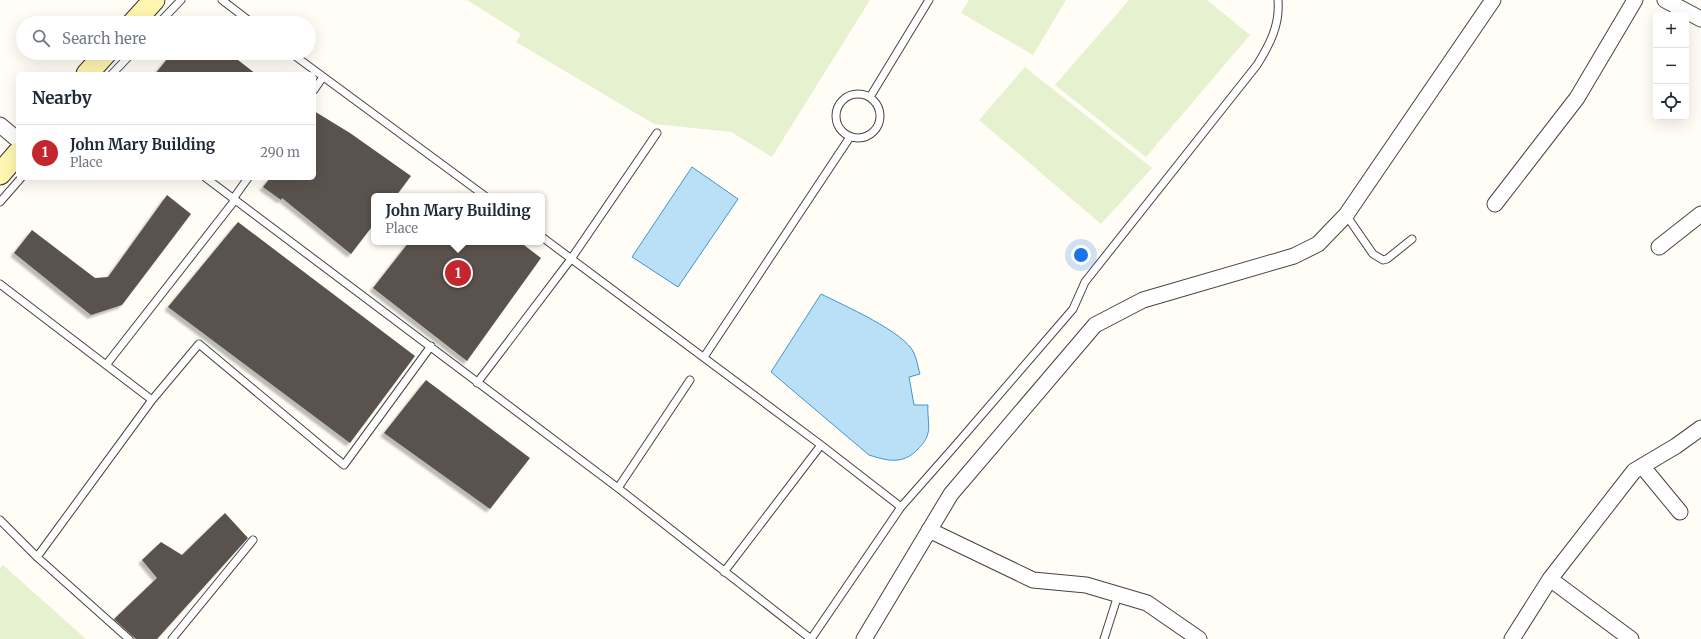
<!DOCTYPE html>
<html lang="en">
<head>
<meta charset="utf-8">
<style>
  :root { --surface:#fff; --page:#f2f2f3; --text:#1f2937; --muted:#747a83; --line:#e0e1e3; --accent:#c4262e }
  body { margin:0; font-family:Merriweather,serif; background:var(--page); color:var(--text) }
  .controls { position:absolute; right:12px; top:12px; display:grid; overflow:hidden; border-radius:6px; box-shadow:0 4px 16px #0002 }
  .controls button { width:36px; height:36px; display:grid; place-items:center; padding:0; border:0; border-bottom:1px solid var(--line); background:var(--surface); color:var(--text); font:20px sans-serif }
  .you { position:absolute; left:1081px; top:255px; width:14px; height:14px; margin:-10px; border:3px solid #fff; border-radius:50%; background:#1a73e8; box-shadow:0 0 0 6px #1a73e833 }
  .badge { display:grid; place-items:center; width:26px; height:26px; border-radius:50%; background:var(--accent); color:#fff; font-size:13px; font-weight:700 }
  .pin { position:absolute; translate:-50% -50%; border:2px solid #fff; box-shadow:0 1px 4px #0006 }
  .popup { position:absolute; left:371px; top:193px; width:174px; height:52px; box-sizing:border-box; display:grid; place-content:center; border-radius:6px; background:var(--surface); filter:drop-shadow(0 1px 3px #0005); font-size:13px; white-space:nowrap; color:var(--muted) }
  .popup b { font-size:15px; color:var(--text) }
  .popup::after { content:''; position:absolute; left:50%; top:100%; margin-left:-8px; border:8px solid transparent; border-top-color:var(--surface) }
  .list { margin:0; padding:0; list-style:none }
  h2 { display:flex; justify-content:space-between; align-items:center; height:52px; margin:0; padding:0 16px; font-size:17px }
  h2 small { font-size:13px; font-weight:400; color:var(--muted) }
  .list li { display:grid; grid-template-columns:26px 1fr auto; gap:12px; align-items:center; box-sizing:border-box; height:56px; padding:0 16px; border-top:1px solid var(--line) }
  .list b { display:block; font-size:15px; white-space:nowrap }
  .list p { margin:0; font-size:13px; white-space:nowrap; color:var(--muted) }
  .list em { font-size:13px; font-style:normal; color:var(--muted) }
  .icon { flex:none; width:22px; height:22px; fill:none; stroke:currentColor; stroke-width:2; stroke-linecap:round; stroke-linejoin:round }
  .map { position:relative; flex:none; width:1701px; height:639px; overflow:hidden }
  .search { position:absolute; background:var(--surface); box-shadow:0 4px 16px #0002; left:16px; top:16px; width:300px; height:44px; display:flex; align-items:center; gap:10px; box-sizing:border-box; padding:0 14px; border-radius:22px; color:var(--muted); font-size:15px }
  .panel { position:absolute; background:var(--surface); box-shadow:0 4px 16px #0002; left:16px; top:72px; width:300px; height:108px; border-radius:6px }
  .map>svg:first-child { display:block }
  .pitch { fill:#e6f2cf }
  .water { fill:#b9e0f7; stroke:#3f96cf }
  .building { fill:#5a524d; filter:url(#shadow) }
  .lines { fill:none; stroke-linecap:round; stroke-linejoin:round }
  .lane-casing { stroke:#444; stroke-width:9 }
  .street-casing { stroke:#444; stroke-width:17 }
  .secondary-casing { stroke:#333; stroke-width:23 }
  .lane { stroke:#fff; stroke-width:7 }
  .street { stroke:#fff; stroke-width:15 }
  .secondary { stroke:#fff6b0; stroke-width:21 }
</style>
</head>
<body>
<div class="map">
<svg width="1701" height="639" viewBox="0 0 1701 639">
  <defs>
    <filter id="shadow"><feDropShadow dx="-3.5" dy="3.5" stdDeviation="1" flood-color="#0004"/></filter>
  </defs>
  <rect width="100%" height="100%" fill="#fffdf5"/>
  <path class="pitch" d="M467,0H870L772,157L731,132L654,124L516,42L521,34Z
    M969,0H1066L1033,55L961,13Z
    M1129,0H1207L1250,35L1146,157L1055,85Z
    M1025,67L1152,168L1101,224L979,120Z
    M3,565L86,639H0V568Z"/>
  <path class="water" d="M692,167L738,199L678,287L632,257Z
    M821,294C843,305 905,332 914,353C917,360 918,368 920,374L909,377L914,405H928C927,412 930,428 928,433C927,439 922,445 918,449C903,465 888,461 869,455L771,372Z"/>
  <path class="building" d="M172,53H229L256,74H155Z
    M314,111L350,133L411,176L396,196H374V224L351,254L282,198L281,200L263,187L270,178H314Z
    M167,195L191,214L122,305L91,315L14,253L32,230L95,278L108,277Z
    M238,222L415,356L350,443L168,307Z
    M409,242H520L541,258L467,361L373,288Z
    M426,380L530,458L490,509L384,433Z
    M225,513L248,538L157,639H136L114,619L157,578L142,560L161,542L182,555Z"/>
  <g class="lines">
    <defs>
      <path id="lane" d="M222,0L252,23
        M159,23L181,0
        M291,53L485,196
        M112,74L132,53
        M314,90L323,77
        M836 116a22 22 0 1 1 44 0a22 22 0 1 1-44 0Z
        M870,97L929,0
        M206,178L618,488L811,639
        M233,199L248,178
        M0,202L21,178
        M1346,215L1373,254L1383,260L1387,259L1412,239
        M542,237L821,445L901,507
        M0,284L152,400
        M704,357L850,137
        M106,365L235,200
        M477,383L571,259L657,133
        M618,488L690,380
        M0,520L37,557L129,639
        M37,557L152,400L199,344L344,465L431,346
        M724,572L821,445
        M172,639L253,540
        M811,639L901,507L954,447L1073,309L1085,282L1257,65C1270,44 1280,25 1278,0
        M1104,639L1118,595"/>
      <path id="street" d="M1665,0L1701,19
        M0,125L18,140
        M1495,204L1577,98L1635,0
        M1659,247L1701,214
        M1642,466L1680,512
        M929,530L1033,580L1086,585L1147,603L1199,639
        M1550,579L1631,639
        M864,639L951,494L1095,325L1143,300L1294,256L1318,244L1346,215L1493,0
        M1512,639L1550,579L1634,471L1676,446L1701,428"/>
      <path id="secondary" d="M133,23L154,0
        M87,74L106,53
        M0,174L18,153"/>
    </defs>
    <use href="#lane" class="lane-casing"/>
    <use href="#street" class="street-casing"/>
    <use href="#secondary" class="secondary-casing"/>
    <use href="#lane" class="lane"/>
    <use href="#street" class="street"/>
    <use href="#secondary" class="secondary"/>
  </g>
</svg>
<div class="controls">
<button>+</button>
<button>−</button>
<button><svg class="icon" aria-label="locate" viewBox="0 0 24 24"><circle cx="12" cy="12" r="6"/><path d="M12 2v4M12 18v4M2 12h4M18 12h4"/></svg></button>
</div>
<div class="you"></div>
<div class="pin badge" style="left:458px;top:273px">1</div>
<div class="popup"><b>John Mary Building</b>Place</div>
<div class="search"><svg class="icon" aria-label="search" viewBox="0 0 24 24"><circle cx="10" cy="10" r="6"/><path d="M15 15l6 6"/></svg>Search here</div>
<section class="panel">
<h2>Nearby<small></small></h2>
<ul class="list">
<li><span class="badge">1</span><div><b>John Mary Building</b><p>Place</p></div><em>290 m</em></li>
</ul>
</section>
</div>
</body>
</html>
